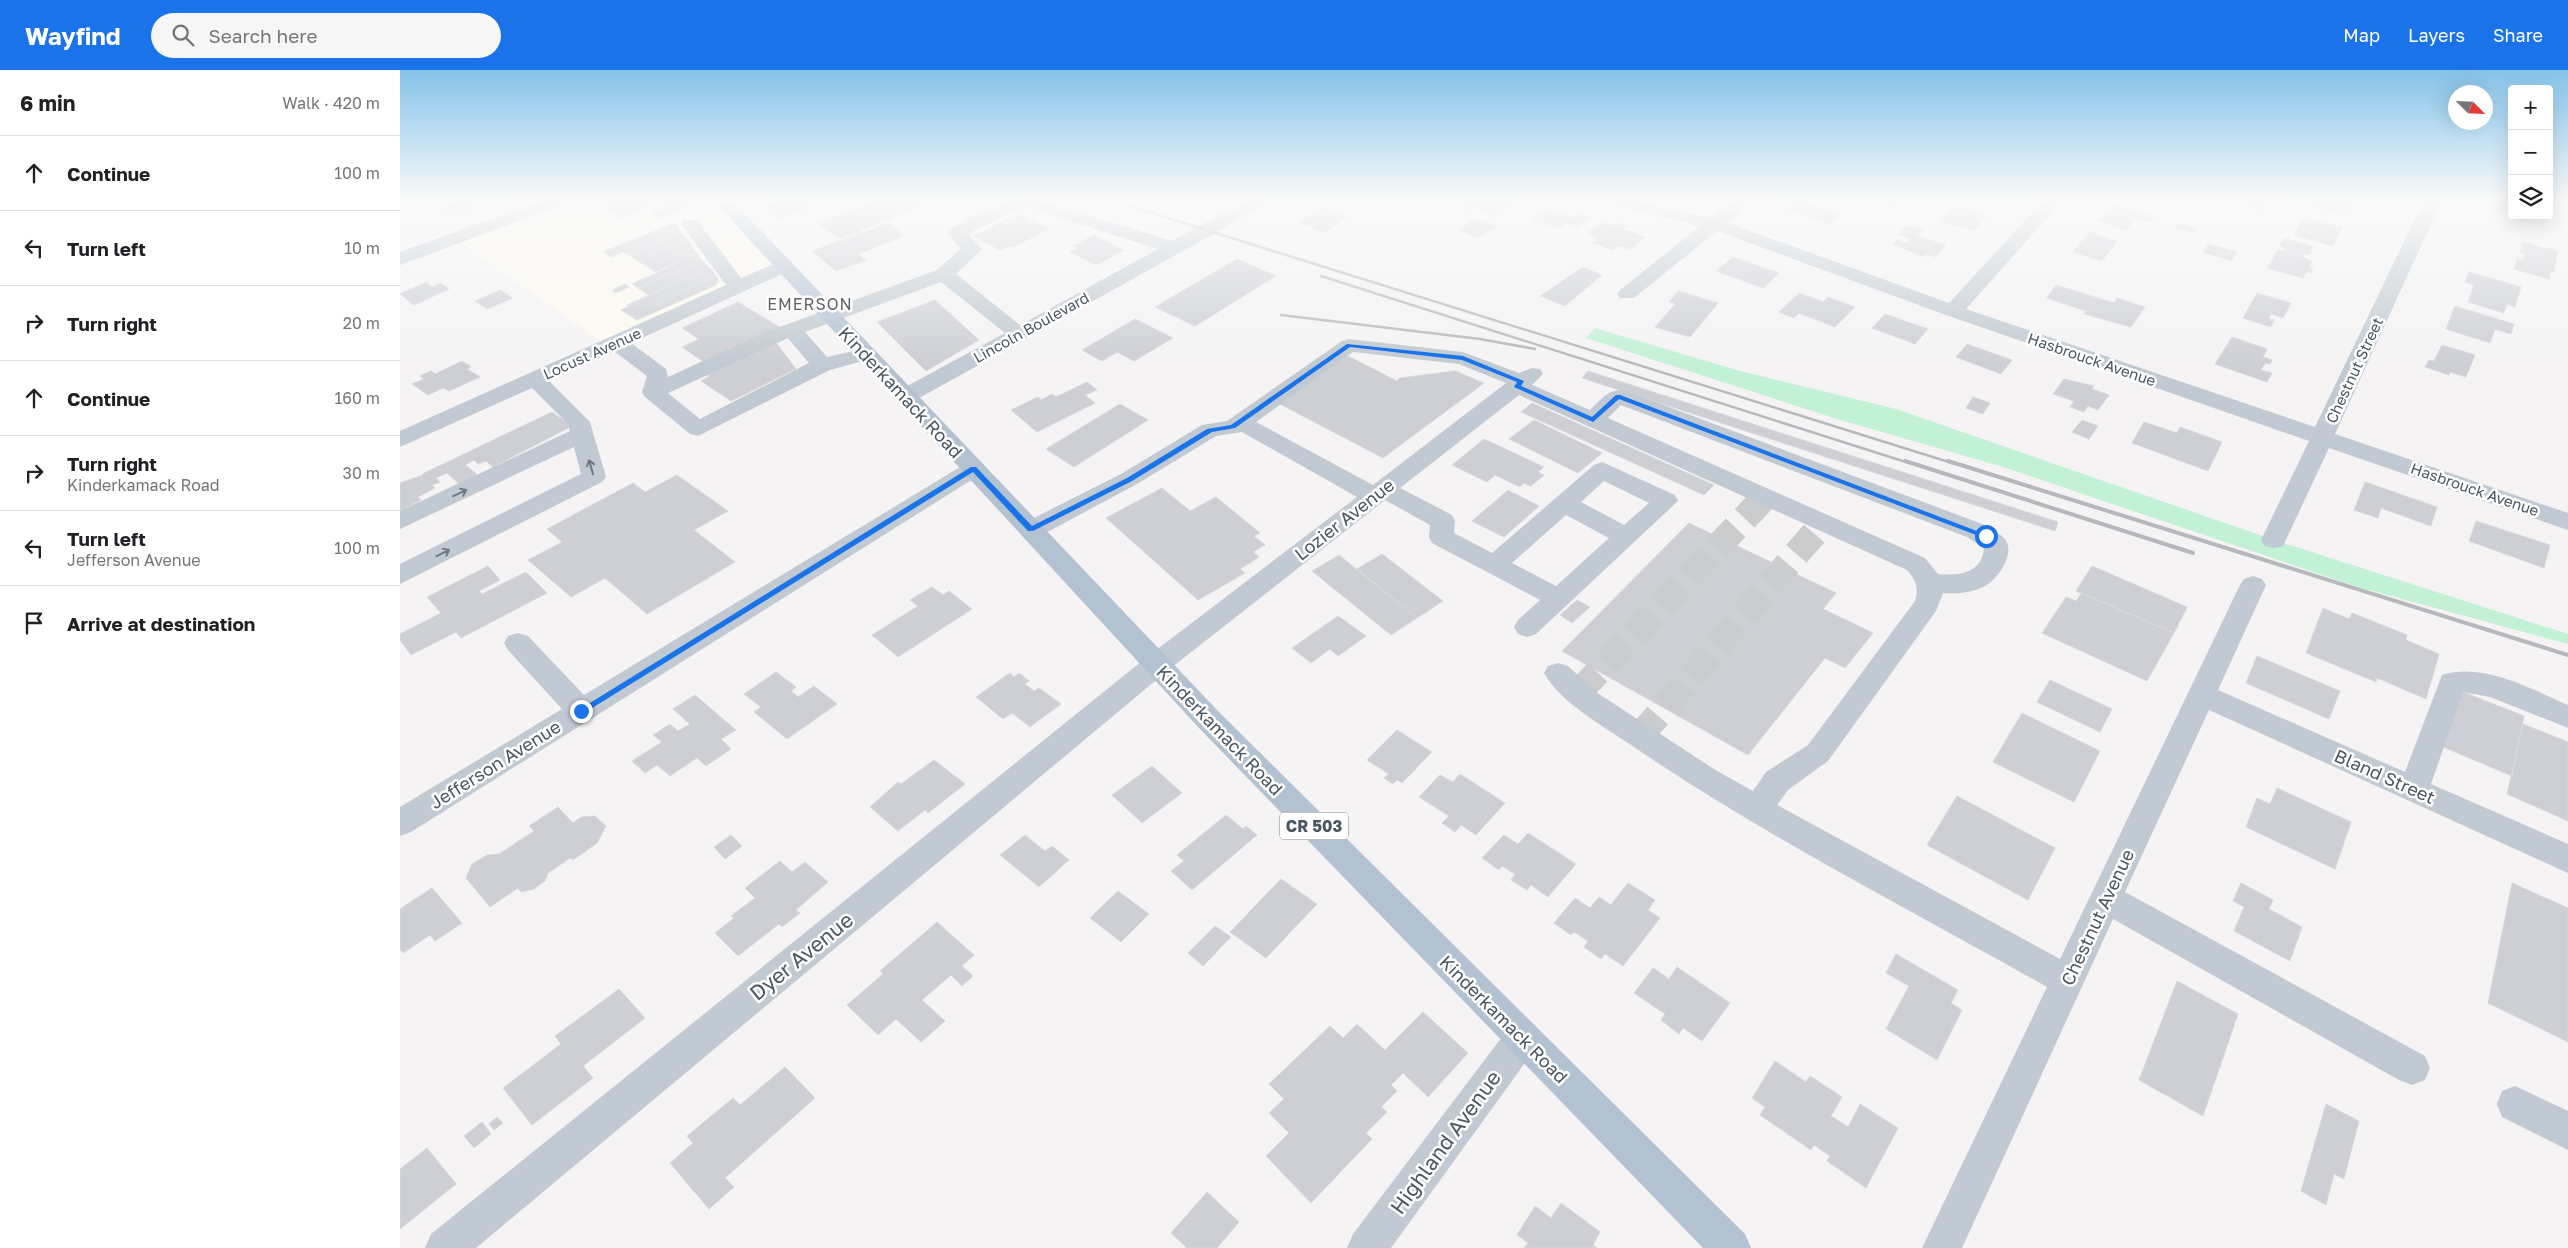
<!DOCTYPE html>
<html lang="en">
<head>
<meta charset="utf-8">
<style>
  :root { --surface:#fff; --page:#f6f6f6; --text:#202124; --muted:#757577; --line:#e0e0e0; --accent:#1a73e8 }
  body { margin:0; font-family:"Golos Text",sans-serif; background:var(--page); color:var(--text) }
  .controls { position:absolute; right:15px; top:15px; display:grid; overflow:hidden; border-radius:5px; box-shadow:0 5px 20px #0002 }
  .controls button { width:45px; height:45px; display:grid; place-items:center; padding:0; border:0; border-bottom:1px solid var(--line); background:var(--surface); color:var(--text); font:25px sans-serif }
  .compass { position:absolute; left:2048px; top:15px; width:45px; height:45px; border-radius:50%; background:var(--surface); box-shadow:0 5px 20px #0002; rotate:114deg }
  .stop { position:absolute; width:15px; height:15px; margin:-11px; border:4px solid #1a73e8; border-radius:50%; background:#fff }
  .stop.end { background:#1a73e8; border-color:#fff; box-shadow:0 1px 5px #0008 }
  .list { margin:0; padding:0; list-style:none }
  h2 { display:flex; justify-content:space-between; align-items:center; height:65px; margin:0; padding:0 20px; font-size:21px }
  h2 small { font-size:16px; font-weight:400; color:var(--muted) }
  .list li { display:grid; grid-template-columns:32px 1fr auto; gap:15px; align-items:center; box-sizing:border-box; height:75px; padding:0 20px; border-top:1px solid var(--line) }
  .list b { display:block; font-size:19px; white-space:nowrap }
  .list p { margin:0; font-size:16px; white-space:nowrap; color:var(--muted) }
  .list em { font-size:16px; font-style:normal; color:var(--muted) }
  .icon { flex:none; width:28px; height:28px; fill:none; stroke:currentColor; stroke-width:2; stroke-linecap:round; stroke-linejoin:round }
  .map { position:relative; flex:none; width:2168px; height:1178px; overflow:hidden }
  header { display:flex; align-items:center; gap:30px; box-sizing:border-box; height:70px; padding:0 25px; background:var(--accent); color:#fff }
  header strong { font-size:24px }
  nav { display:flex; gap:28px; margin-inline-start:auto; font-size:18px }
  .search { width:350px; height:45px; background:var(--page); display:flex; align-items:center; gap:12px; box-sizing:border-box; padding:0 18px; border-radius:28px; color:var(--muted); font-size:19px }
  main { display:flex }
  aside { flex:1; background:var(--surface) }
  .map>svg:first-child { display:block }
  .commercial { fill:#fdf9ef }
  .green { fill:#c3f1d5 }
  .building { fill:#cdcfd5; stroke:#d7d9de }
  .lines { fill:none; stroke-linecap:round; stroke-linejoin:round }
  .minor-tunnel { stroke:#caccce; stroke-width:27; stroke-dasharray:27 13; stroke-linecap:butt }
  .minor { fill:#c1cad2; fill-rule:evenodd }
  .major { fill:#b3c2d1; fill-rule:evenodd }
  .rail-far1 { stroke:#b5b8bd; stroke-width:2.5 }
  .rail { stroke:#b5b8bd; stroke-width:4 }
  .oneway { stroke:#6e7983 }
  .route { fill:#1a73e8 }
  .labels { text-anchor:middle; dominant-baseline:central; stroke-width:5; stroke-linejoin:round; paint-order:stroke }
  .far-street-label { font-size:15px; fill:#4a5661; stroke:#fff }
  .far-quarter-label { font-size:16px; letter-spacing:1px; fill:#5f6368; stroke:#fff }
  .shield { fill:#fff; stroke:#808990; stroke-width:1 }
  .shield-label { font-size:16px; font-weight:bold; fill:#4a5661 }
  .street-label { font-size:18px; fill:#4a5661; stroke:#fff }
  .near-street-label { font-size:21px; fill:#4a5661; stroke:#fff }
</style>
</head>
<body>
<header>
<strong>Wayfind</strong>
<div class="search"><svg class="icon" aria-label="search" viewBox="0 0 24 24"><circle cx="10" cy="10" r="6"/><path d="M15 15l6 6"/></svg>Search here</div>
<nav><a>Map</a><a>Layers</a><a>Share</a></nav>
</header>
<main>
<aside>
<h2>6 min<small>Walk · 420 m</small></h2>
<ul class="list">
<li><svg class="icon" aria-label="ahead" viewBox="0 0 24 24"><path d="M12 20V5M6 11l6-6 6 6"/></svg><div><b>Continue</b></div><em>100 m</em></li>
<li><svg class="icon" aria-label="left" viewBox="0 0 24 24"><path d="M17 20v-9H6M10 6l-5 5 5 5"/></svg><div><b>Turn left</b></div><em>10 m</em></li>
<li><svg class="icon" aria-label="right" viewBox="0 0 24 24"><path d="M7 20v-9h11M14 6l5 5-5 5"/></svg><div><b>Turn right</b></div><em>20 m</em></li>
<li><svg class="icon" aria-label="ahead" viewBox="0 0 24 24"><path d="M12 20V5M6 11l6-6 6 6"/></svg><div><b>Continue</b></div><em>160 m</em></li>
<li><svg class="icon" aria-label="right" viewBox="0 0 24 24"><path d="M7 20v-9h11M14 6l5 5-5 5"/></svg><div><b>Turn right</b><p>Kinderkamack Road</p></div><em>30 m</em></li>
<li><svg class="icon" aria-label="left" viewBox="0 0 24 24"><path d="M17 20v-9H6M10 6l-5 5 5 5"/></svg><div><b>Turn left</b><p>Jefferson Avenue</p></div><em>100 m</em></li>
<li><svg class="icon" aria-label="arrive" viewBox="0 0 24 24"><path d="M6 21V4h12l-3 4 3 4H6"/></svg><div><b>Arrive at destination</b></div></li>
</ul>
</aside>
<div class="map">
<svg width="2168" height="1178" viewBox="0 0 2168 1178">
  <rect width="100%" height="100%" fill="#f5f3f3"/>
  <path class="commercial" d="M129,130H322L384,196L208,276L55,169L139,136Z"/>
  <path class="green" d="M1195,258L1340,301L1496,339L1874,470L2168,564V574L1958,517L1600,396L1437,349L1186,268Z"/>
  <path class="building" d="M57,130H94L53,146L38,137Z
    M208,130H267L221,148L198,134Z
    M272,130H297L299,133L262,148L251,142L261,138L257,136Z
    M380,130H430L379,149L362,136Z
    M476,130H518L525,134L440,169L416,153Z
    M952,130H975L966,135Z
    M1056,130H1111L1118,132L1097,147L1074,138L1070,141L1057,136L1063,132Z
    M1397,130H1402L1442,143L1429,154L1385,139Z
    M1484,130H1496L1501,131L1494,138L1480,134Z
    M1840,130H1858L1867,132L1861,141L1837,134Z
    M1905,130H1949L1953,132L1948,141L1942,140L1940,144L1903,134Z
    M2092,130H2112V143L2089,137Z
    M1714,133L1742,142L1741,143L1754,147L1749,153L1736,149L1726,160L1698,151Z
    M1558,134L1587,143L1583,147L1586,148L1573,161L1541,152Z
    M925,137L949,146L924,162L899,152Z
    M1147,138L1168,143L1165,145L1174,148L1181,143L1192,147L1179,157L1168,153L1159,159L1131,149Z
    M619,144L649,159L613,177L610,176L600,180L573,166Z
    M1076,148L1097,156L1078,168L1058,160Z
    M1905,148L1943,158L1932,176L1894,165Z
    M1204,152L1216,156L1220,153L1228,156L1224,159L1246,167L1230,179L1219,176L1213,180L1192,173L1199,168L1187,163Z
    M274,153L282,163L229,185L224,182L211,187L203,182Z
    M488,153L504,166L458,184L466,190L436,201L412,181Z
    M1777,154L1797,158L1795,163L1775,158Z
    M1507,155L1523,160L1517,166L1546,175L1535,187L1526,184L1524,187L1493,174L1497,170L1507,173L1510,169L1498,165Z
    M1689,162L1717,171L1702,191L1673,182Z
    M282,163L288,170L238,191L229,185Z
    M694,165L724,180L696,195L670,182L679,178L674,176Z
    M1884,168L1914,177L1909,185L1904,184L1902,187L1912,191L1909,197L1913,198L1911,203L1907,202L1903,208L1867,198L1878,180L1884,181L1885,178L1879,176Z
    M288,170L293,178L248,197L238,191Z
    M2123,172L2158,181L2154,202L2151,201L2149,209L2114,199L2117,189L2123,191L2125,184L2120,183Z
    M1809,174L1837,182L1831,191L1803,182Z
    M293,178L297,184L255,202L248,197Z
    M297,184L302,190L238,218L232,214Z
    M1333,187L1379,203L1363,218L1316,201Z
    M837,189L876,206L795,256L755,237Z
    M302,190L310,198L249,225L238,218Z
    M1183,197L1202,205L1165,236L1140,226Z
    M310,198L316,206L246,237L238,232L229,236L227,235Z
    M2069,202L2121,217L2115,237L2107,234L2104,243L2068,232L2074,215L2065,212Z
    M316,206L319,211L316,215L237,250L221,240L238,232L246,237Z
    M26,212L32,217L41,213L49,219L14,235L0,224Z
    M225,214L229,217L216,223L212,220Z
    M1656,215L1714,233L1717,228L1745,237L1731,257L1684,244L1686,241L1646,228Z
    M100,220L113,228L87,239L75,231Z
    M1278,221L1318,233L1290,267L1255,257L1275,234L1269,232Z
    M1399,223L1423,232L1428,227L1455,237L1435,257L1399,243L1394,248L1379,242Z
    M1857,223L1891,233L1883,248L1871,244L1869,249L1874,250L1871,257L1843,248Z
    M535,230L579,270L526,301L477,252Z
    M338,232L381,258L307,294L282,277L299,269L282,258Z
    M2055,236L2114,254L2111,264L2095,259L2090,273L2046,259Z
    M1485,244L1528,259L1515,274L1472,258Z
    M735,249L773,268L734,291L717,282L702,291L682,280Z
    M1832,267L1867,279L1863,287L1872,290L1870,294L1865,293L1861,300L1872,303L1867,312L1815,294Z
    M375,271L396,299L331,331L301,311L310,306L307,305Z
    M1567,274L1612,290L1601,304L1556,287Z
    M2042,275L2075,285L2066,307L2050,302L2049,305L2025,297L2029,290L2034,291Z
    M948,286L997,311L1000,308L1055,301L1084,313L983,388L878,333Z
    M62,291L71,297L67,299L80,307L49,321L43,318L28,325L12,314L24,309L20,306L31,301L35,304Z
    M1188,301L1658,452L1655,461L1182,308Z
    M1664,309L1694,316L1692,319L1709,325L1698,340L1688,336L1684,342L1670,337L1674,331L1653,324Z
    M687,312L697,320L685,325L695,333L637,362L611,340L638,327L641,330L652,324L656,327Z
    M1573,327L1590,333L1583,344L1566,338Z
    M1132,333L1314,415L1304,425L1121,342Z
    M720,334L748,350L674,397L646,379Z
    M152,342L172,356L93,397L86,391L78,394L74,390L65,395L78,405L59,414L47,403L36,408L40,412L32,415L35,418L18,427L21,430L0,441V413L23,405L22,404Z
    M1134,350L1202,383L1178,403L1109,369Z
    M1682,350L1698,356L1689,369L1672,362Z
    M1744,352L1777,363L1780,357L1822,372L1808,401L1732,373Z
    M1084,369L1144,397L1138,402L1144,405L1131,416L1124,413L1120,417L1095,405L1087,412L1052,395Z
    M277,405L328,441L294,460L335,492L247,544L205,508L171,527L128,490L162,472L147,459L233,413L245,422Z
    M1965,412L2037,437L2031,456L1981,438L1978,448L1954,440Z
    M762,418L790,441L816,427L860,463L854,466L865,475L853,482L859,487L840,499L845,503L798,530L706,448Z
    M1108,420L1139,436L1104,467L1072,451Z
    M2076,451L2150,475L2144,498L2069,471Z
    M1289,453L1436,523L1423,539L1473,563L1445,598L1425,588L1348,685L1162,581Z
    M982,484L1043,531L1017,548L957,499Z
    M939,485L1017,548L991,565L912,501Z
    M88,496L100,510L79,521L82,524L126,502L147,523L61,568L56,562L11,585L0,570V564L41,543L27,527Z
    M1692,496L1787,537L1774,563L1676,521Z
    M532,517L543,525L549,521L572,539L498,587L472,565L518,536L510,530Z
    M1682,523L1774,563L1747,611L1642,563L1666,527L1676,531Z
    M1177,530L1190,537L1172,553L1160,545Z
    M1923,538L1949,549L1952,543L2007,565L2006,570L2039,584L2026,629L1977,608L1976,612L1906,583Z
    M938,546L966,566L938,586L930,579L911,593L892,578Z
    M1857,586L1940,621L1929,649L1846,613Z
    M376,602L396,617L391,621L398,627L414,616L437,634L387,669L354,642L361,637L344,624Z
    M610,603L614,607L619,603L629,611L625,614L634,621L639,618L661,634L630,657L612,643L603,649L576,627Z
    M1650,610L1712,639L1700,662L1637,632Z
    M2058,620L2124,646L2112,706L2043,677Z
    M295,625L336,660L321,669L331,679L306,696L297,688L270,706L257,695L245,703L232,691L262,672L253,665L270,654L278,661L290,654L273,639Z
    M1622,643L1700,681L1674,732L1593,692Z
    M2123,654L2168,672V751L2107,724Z
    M997,660L1032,682L1002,713L997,710L993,714L984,708L989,704L967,690Z
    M534,690L565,714L528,743L525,740L498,761L470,737L498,712L501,714Z
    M752,696L782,723L742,753L712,725Z
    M1060,704L1105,733L1076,765L1061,755L1055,762L1042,753L1049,746L1019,727L1040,705L1053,712Z
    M1877,718L1951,752L1935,799L1846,757L1857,728L1870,734Z
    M1557,726L1655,778L1628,830L1527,775Z
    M158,737L173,753L181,747L195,746L206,756L197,773L173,790L170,788L148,803L145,811L134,819L121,822L118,818L90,837L66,808L72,794L87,785L99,784L134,761L129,756Z
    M826,745L843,759L846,756L857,765L792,820L771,801L784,791L777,785Z
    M1128,763L1176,794L1148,827L1131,815L1127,820L1111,810L1115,804L1102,796L1099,800L1082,788L1104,765L1118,774Z
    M331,765L342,776L325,789L314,777Z
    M625,765L645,781L652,776L669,790L639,817L600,785Z
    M380,791L392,802L405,792L428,812L396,840L400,843L382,857L379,854L338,886L315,863L334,848L331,846L355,828L345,818Z
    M881,809L917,834L866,888L830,862Z
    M1228,813L1255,830L1248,840L1260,848L1223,896L1205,884L1201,889L1184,877L1188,871L1174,862L1171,865L1154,853L1175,828L1190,838L1199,827L1211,835Z
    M1841,813L1873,830L1869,839L1902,857L1890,891L1834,861L1844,837L1833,831Z
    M2112,813L2168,838V972L2088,933Z
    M32,818L62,853L35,871L30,865L3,883L0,879V839Z
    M718,821L749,844L721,872L690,848Z
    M537,852L574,885L562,896L573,906L562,916L551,905L522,930L545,951L521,972L496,949L478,965L447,935L483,904L480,901Z
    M815,856L831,867L803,896L788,883Z
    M1496,884L1558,920L1551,933L1562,940L1537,990L1486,959L1509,916L1486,903Z
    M1277,897L1330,933L1302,971L1283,958L1279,964L1261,950L1265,944L1234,923L1253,898L1269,909Z
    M1777,911L1838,944L1803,1046L1739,1010Z
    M219,919L245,948L183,996L193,1008L132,1055L103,1018L161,974L155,966Z
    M1023,942L1068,983L1028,1027L1003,1003L991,1015L997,1021L981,1037L987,1042L966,1063L972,1069L911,1133L866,1086L889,1063L869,1043L884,1029L869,1014L930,956L943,968L957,954L985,980Z
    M1375,991L1406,1012L1410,1006L1442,1027L1431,1046L1448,1057L1460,1034L1498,1058L1466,1118L1427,1091L1430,1086L1414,1075L1411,1080L1360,1045L1365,1037L1352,1028Z
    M385,997L415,1028L325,1108L334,1117L309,1139L270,1093L293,1073L287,1066L333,1028L340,1035Z
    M1926,1034L1959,1051L1944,1109L1934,1104L1926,1135L1901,1121Z
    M97,1047L103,1053L94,1060L89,1054Z
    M82,1052L91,1064L74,1078L64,1066Z
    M27,1078L56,1114L0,1159V1099Z
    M807,1122L839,1152L817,1178H787L771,1163Z
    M1161,1133L1200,1162L1193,1175L1197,1178H1124L1128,1173L1117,1165L1135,1136L1151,1148Z"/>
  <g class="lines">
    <path class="minor-tunnel" d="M1179,622L1365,427
      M1240,666L1423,453"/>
    <path class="minor" d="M143,130H168L165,134L0,195V182Z
      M608,130H640L772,171L848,130H870L867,134L514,331L506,333L498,331L495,326L498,321L605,263L541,212L405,262L427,287L466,278L473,280L477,284L473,288L430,300L298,366L290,364L245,327L242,322L247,306L214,281L149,311L190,352L206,407L202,412L0,514V494L181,404L174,377L0,459V441L170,361L168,354L132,318L0,377V361L326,215L281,154L283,150H297L341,208L384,190L391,192L394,196L391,200L231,273L266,299L268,307L366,262L537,200L561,179L547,163L549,159ZM623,136L758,179L620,255L556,204L582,179L568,164ZM388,268L409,293L300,349L268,323Z
      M1206,130H1236L1311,148L1334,130H1354L1328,153L1549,233L1644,130H1663L1566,239L1915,357L2024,130H2042L1935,364L2168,443V460L1929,378L1883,476L1874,478L1865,476L1861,470L1909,371L1546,245L1317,161L1234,228H1220L1217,224L1220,220L1300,156L1209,134Z
      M949,269L1063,282L1119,303L1132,298L1140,299L1143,304L1132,315L1190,340C1201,330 1209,317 1226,321L1585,455C1591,459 1599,463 1604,468C1617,482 1598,509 1585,516C1572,523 1557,524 1543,523L1536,541L1428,691L1388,720L1377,735L1660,889L1840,515L1844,509L1853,506L1862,509L1866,515L1818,620L2005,702L2042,605C2083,592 2131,619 2168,635V658L2090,627L2063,622L2031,714L2168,774V803L1809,640L1725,822L2025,986L2030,998L2025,1010L2012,1015L1999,1010L1713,849L1562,1178H1522L1647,917C1507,838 1363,765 1231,675C1203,656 1161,633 1144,603L1148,596L1158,593L1168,596L1199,624L1317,701L1353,721L1366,702L1408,675L1515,531C1519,518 1516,510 1507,500L1119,325L1000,418L1052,445L1055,451L1054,463L1092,483L1194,395L1202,392L1275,425L1278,431L1136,564L1127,567L1118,564L1114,557L1118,550L1140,530L1032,473L1029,467L1030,455L985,430L767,601L76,1178H25L31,1164L747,587L957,427L842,362L816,366L737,414L640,466L631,468L622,466L619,460L622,454L721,404L802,355L827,351L942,271ZM953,282L1059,294L1106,313L973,415L856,352ZM1221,335L1567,467L1584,478C1582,504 1558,506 1538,504L1525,488L1208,348ZM1204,411L1249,433L1224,455L1181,432ZM1166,445L1209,468L1156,516L1112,493Z
      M573,391L581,394L585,399L581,404L11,762L0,766V737L162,639L108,580L104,573L108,566L118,563L128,566L184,625L565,394Z
      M1123,950L1135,955L1141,967L1135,979L991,1178H947L953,1164L1111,955Z
      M2115,1016L2168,1041V1080L2102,1047L2097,1034L2102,1021Z"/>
    <path class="major" d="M313,130H332L819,642L1345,1164L1351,1178H1303L799,658Z"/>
    <path class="rail-far1" d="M710,130L1552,393
      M921,206L1509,393
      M881,245L1080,269L1135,279"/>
    <path class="rail" d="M1505,391L1793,483
      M1548,391L2168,585"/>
  </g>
  <defs><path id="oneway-shaft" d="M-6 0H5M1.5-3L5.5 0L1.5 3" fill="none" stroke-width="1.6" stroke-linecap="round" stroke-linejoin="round" transform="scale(1.25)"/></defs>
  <g class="oneway">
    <use href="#oneway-shaft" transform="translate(191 397) rotate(-106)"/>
    <use href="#oneway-shaft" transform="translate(60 423) rotate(-25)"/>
    <use href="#oneway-shaft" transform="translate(43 483) rotate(-27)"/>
  </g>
  <linearGradient id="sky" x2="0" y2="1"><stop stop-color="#85c3ea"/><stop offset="0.44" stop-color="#fafafa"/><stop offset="1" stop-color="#fafafa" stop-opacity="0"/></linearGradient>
  <rect width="2168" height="294" fill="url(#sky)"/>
  <path class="route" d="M947,274L1063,286L1124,311L1121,316L1192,347L1216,325H1220L1590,466L1584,468L1219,329L1193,352L1114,317L1117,312L1062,290L950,277L835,358L812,362L732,411L633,461H628L573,402L184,643H178L177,641L571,397H576L632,456L727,408L807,359L831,355Z"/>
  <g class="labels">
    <g class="far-street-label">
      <text transform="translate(631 257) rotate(-29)">Lincoln Boulevard</text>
      <text transform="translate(192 283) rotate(-24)">Locust Avenue</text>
      <text transform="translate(1692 289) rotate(19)">Hasbrouck Avenue</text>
      <text transform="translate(1954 300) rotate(-65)">Chestnut Street</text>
      <text transform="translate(2075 419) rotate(19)">Hasbrouck Avenue</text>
    </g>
    <g class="far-quarter-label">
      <text x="410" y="234">EMERSON</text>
    </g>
    <rect class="shield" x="880" y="742.5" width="68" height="27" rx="4"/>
    <g class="shield-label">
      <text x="914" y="756">CR 503</text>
    </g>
    <g class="street-label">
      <text transform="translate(501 322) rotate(47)">Kinderkamack Road</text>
      <text transform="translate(944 449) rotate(-38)">Lozier Avenue</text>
      <text transform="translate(820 660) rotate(46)">Kinderkamack Road</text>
      <text transform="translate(95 694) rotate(-32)">Jefferson Avenue</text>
      <text transform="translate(1985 706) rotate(24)">Bland Street</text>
      <text transform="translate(1697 847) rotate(-65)">Chestnut Avenue</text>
      <text transform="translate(1104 949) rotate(45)">Kinderkamack Road</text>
    </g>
    <g class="near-street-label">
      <text transform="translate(401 886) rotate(-39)">Dyer Avenue</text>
      <text transform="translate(1045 1072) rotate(-54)">Highland Avenue</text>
    </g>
  </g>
</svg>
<div class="controls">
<button>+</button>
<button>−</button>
<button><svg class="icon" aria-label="layers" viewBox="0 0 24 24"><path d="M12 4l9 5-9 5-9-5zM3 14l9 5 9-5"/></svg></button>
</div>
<svg class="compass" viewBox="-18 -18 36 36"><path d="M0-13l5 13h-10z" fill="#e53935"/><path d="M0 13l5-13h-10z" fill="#757577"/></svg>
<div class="stop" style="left:1586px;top:466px"></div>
<div class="stop end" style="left:181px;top:641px"></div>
</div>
</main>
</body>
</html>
